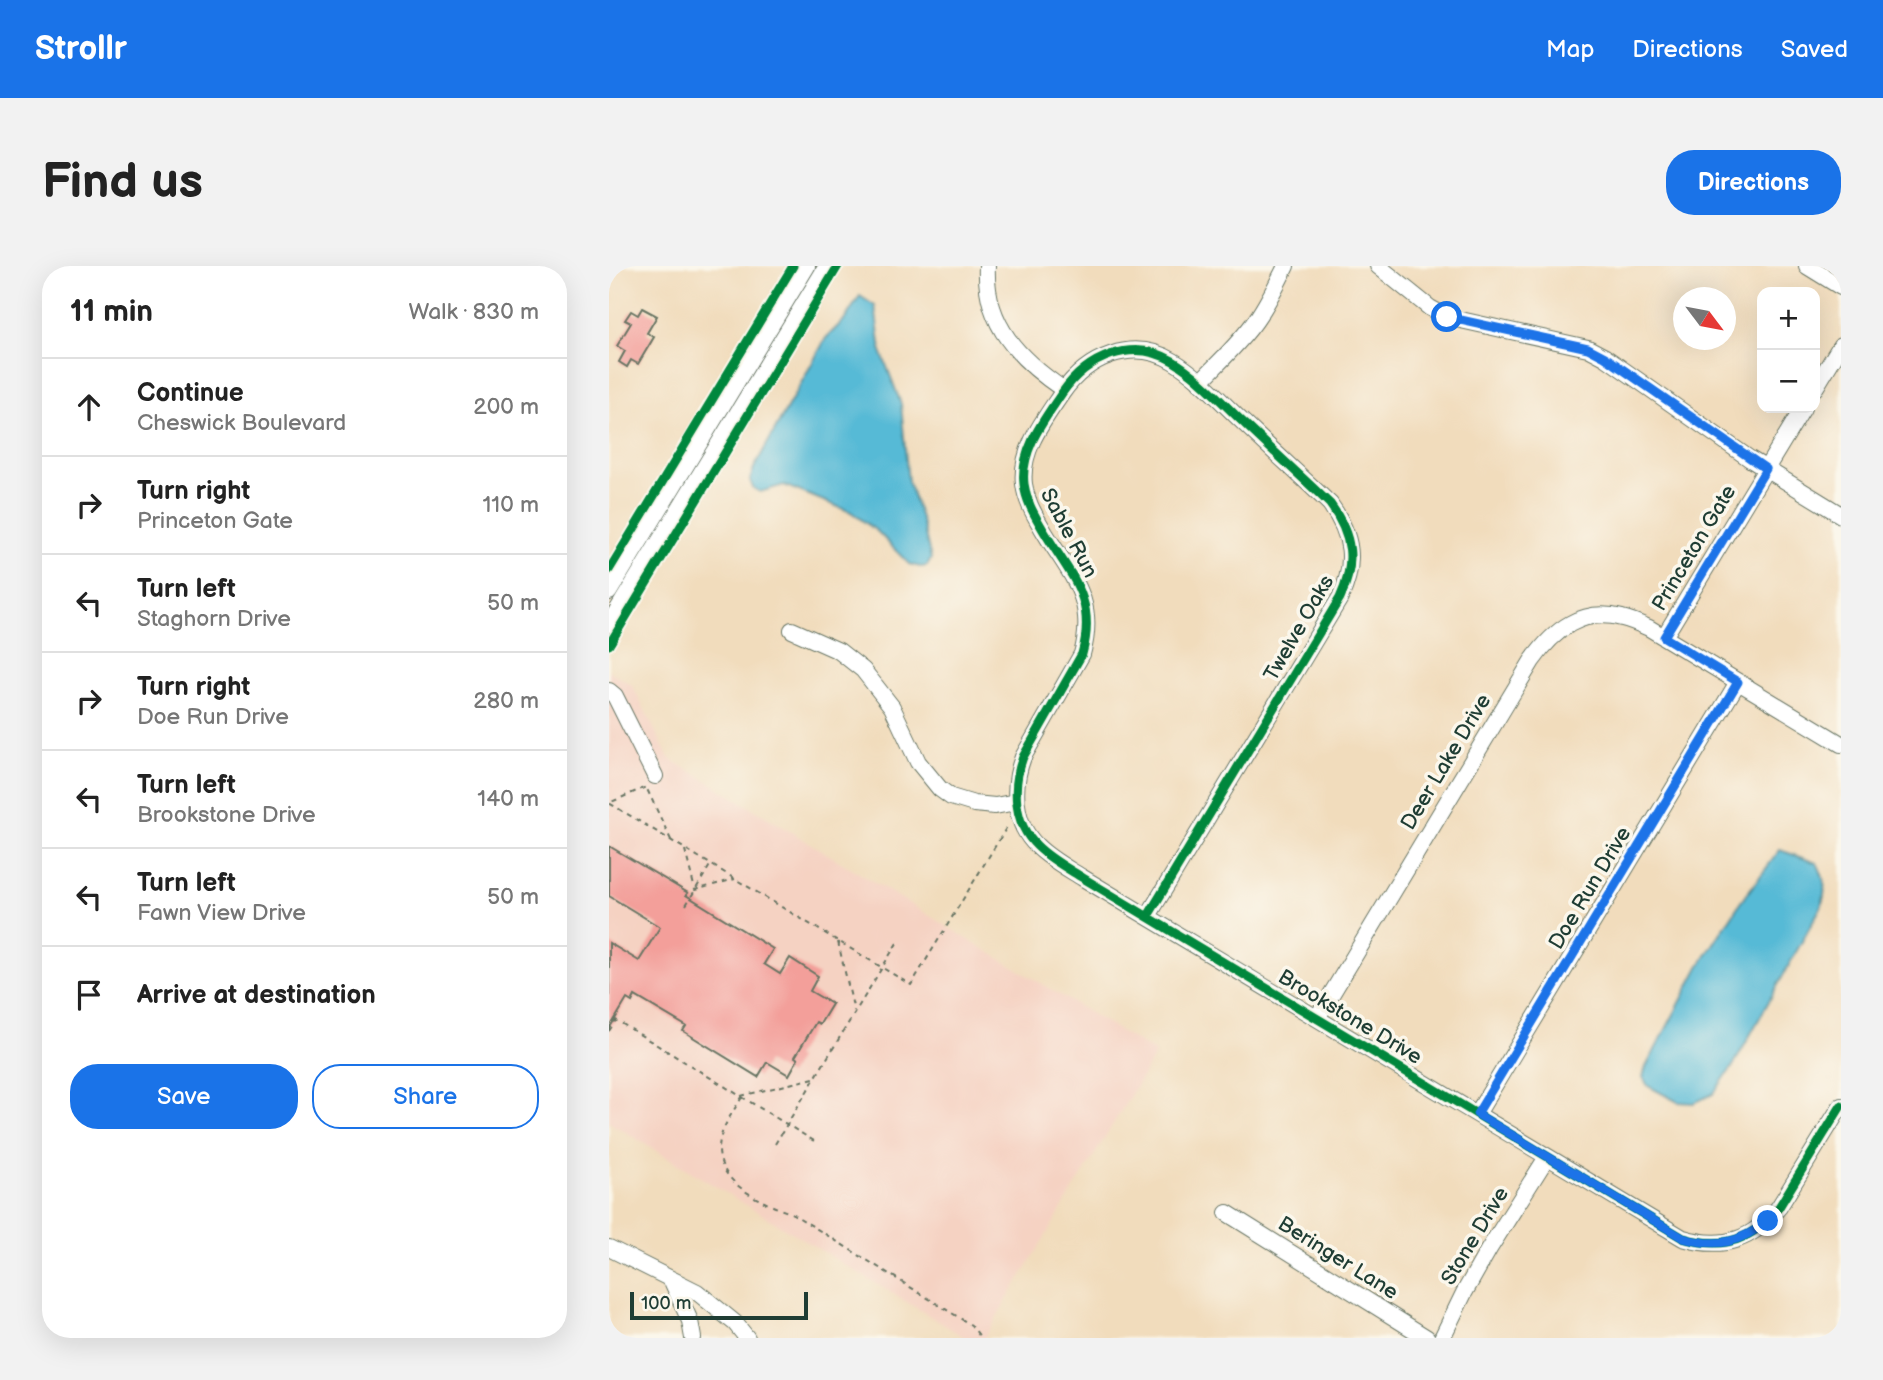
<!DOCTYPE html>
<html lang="en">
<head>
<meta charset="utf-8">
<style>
  :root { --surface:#fff; --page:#f2f2f2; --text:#222; --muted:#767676; --line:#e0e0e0; --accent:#1a73e8 }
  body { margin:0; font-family:"Balsamiq Sans",sans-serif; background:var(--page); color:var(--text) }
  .controls { position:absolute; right:21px; top:21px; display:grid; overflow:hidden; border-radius:14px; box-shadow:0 7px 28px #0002 }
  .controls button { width:63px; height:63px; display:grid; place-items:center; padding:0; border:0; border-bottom:2px solid var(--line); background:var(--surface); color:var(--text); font:35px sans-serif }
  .compass { position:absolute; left:1064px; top:21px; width:63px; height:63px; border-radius:50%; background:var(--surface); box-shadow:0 7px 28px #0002; rotate:122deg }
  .scale { position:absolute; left:21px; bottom:18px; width:178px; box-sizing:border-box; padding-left:7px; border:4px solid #1f3d34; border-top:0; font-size:19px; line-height:24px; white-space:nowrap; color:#1f3d34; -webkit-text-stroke:5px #fbf7ec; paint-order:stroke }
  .stop { position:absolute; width:21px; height:21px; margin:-16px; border:5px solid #1a73e8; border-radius:50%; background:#fff }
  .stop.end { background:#1a73e8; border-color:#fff; box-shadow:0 2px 7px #0008 }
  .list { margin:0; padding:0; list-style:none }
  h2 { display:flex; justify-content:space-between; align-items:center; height:91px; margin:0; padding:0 28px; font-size:30px }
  h2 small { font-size:23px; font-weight:400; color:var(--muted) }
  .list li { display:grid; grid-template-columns:46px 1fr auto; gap:21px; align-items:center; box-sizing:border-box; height:98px; padding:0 28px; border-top:2px solid var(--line) }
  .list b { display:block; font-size:26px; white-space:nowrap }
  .list p { margin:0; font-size:23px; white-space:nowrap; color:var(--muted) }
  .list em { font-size:23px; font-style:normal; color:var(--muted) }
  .actions { display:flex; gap:14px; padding:21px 28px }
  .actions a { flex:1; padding:16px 0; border:2px solid var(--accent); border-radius:28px; text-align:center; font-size:24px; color:var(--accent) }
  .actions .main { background:var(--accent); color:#fff }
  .icon { flex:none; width:38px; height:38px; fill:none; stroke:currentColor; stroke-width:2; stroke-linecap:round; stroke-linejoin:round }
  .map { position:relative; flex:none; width:1232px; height:1072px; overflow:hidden; border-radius:28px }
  header { display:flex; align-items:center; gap:42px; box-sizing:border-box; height:98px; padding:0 35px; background:var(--accent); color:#fff }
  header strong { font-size:33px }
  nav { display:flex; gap:38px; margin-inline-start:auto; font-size:24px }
  .intro { display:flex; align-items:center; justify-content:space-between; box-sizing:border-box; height:168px; padding:0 42px }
  h1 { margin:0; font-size:49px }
  .button { padding:18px 32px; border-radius:28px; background:var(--accent); color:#fff; font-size:24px; font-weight:700 }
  main { display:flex; gap:42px; padding:0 42px }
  aside { flex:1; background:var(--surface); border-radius:28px; box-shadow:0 7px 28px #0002 }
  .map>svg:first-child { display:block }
  .built { fill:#f5d2c2 }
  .water { fill:#57bad6; stroke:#3b7c85; stroke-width:2 }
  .building { fill:#f39f9a }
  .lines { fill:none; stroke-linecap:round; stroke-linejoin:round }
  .minor-casing { stroke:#687564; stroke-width:18 }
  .path { stroke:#687564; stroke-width:2; stroke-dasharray:5 5; stroke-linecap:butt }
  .minor { stroke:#fff; stroke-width:16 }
  .cycleway-casing { stroke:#fbf7ec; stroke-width:13 }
  .cycleway { stroke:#00873e; stroke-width:9 }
  .route { stroke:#1a73e8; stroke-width:9 }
  .labels { text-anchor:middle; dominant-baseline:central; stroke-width:7; stroke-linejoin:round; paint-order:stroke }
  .street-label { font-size:21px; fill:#1f3d34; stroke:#fbf7ec }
</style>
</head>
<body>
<header>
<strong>Strollr</strong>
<nav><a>Map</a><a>Directions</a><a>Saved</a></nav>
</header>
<div class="intro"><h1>Find us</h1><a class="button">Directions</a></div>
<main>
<aside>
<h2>11 min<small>Walk · 830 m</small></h2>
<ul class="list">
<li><svg class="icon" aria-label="ahead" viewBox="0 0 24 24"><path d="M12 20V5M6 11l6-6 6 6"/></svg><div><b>Continue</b><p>Cheswick Boulevard</p></div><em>200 m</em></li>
<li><svg class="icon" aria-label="right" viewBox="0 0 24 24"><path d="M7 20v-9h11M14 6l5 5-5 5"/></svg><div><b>Turn right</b><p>Princeton Gate</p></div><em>110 m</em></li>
<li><svg class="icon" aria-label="left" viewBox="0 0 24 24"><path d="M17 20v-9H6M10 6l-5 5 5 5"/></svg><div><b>Turn left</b><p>Staghorn Drive</p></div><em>50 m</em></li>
<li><svg class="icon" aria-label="right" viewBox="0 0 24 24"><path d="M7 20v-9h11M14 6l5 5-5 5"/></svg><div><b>Turn right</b><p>Doe Run Drive</p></div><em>280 m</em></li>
<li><svg class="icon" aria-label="left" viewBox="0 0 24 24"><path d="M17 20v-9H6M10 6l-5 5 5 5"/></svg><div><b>Turn left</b><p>Brookstone Drive</p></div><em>140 m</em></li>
<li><svg class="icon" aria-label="left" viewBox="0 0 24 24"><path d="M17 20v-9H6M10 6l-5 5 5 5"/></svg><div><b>Turn left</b><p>Fawn View Drive</p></div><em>50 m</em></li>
<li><svg class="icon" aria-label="arrive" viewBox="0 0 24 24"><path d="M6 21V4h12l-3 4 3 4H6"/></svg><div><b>Arrive at destination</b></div></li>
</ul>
<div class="actions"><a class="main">Save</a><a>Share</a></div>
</aside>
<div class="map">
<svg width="1232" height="1072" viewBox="0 0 1232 1072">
  <rect width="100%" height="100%" fill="#fbf7ec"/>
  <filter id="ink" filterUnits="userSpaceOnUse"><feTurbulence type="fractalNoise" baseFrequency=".0143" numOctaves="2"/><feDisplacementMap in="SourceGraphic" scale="14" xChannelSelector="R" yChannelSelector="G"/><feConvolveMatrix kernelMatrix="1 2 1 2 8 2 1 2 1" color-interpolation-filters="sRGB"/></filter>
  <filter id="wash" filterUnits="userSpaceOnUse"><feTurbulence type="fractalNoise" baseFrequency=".00686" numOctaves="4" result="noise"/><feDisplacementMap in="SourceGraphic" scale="28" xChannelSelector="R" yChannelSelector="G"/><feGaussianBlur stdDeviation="1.57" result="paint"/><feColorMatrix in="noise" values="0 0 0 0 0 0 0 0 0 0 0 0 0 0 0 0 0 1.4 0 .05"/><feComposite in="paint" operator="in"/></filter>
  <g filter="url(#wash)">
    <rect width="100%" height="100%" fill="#f1dcbc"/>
    <path class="built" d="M0,405L23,419L60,492L547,787L375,1072H357L0,856Z"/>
    <path class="water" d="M251,30L266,40L272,85L292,138L299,216L313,255L322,293L318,300L311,301L300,298L269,266L242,246L175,219L151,226L144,222L141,214L145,202L217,72L236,53Z
      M1171,584L1208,597C1216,612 1218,625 1212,641L1124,800L1104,828L1085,837L1069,836L1039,820L1034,811L1037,801L1091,699L1131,637Z"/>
    <g id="blocks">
      <path class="building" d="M33,42L48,50L38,67L45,71L29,98L22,94L18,101L10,96L16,85L8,80L22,57L16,54L22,45L29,49Z
        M0,580L79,627L77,629L164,683L155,698L171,708L181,692L209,710L201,725L223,738L211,758L207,756L186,791L189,793L180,809L158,796L149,811L74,765L77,760L26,730L23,736L18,733L0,763V677L30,695L51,661L0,630Z"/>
    </g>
  </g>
  <g filter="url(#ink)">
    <use href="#blocks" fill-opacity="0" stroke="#687564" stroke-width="2"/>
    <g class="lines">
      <defs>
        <path id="minor" d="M378,0C375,59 411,94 455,124
          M769,0L821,42L838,51L979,82L996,91L1141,193L1232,249
          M1198,0L1232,21
          M591,116C610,96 631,77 647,54C659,37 668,18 677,0
          M1206,122L1232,79
          M0,326L198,0
          M0,358L218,0
          M183,364L230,385L254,404L283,441L309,496L331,523L342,531L365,538L386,540L407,536
          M1055,371L1194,142
          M0,425L6,430L46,510
          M539,650L731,332C747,297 744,270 721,238C693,211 664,185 636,158C613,137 591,111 564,95C523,71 478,91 453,127C435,154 411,184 415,218C417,235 425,248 433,262C459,307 489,331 473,388L414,491C403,520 404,557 428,580C441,593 458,602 474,612L1074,972C1115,984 1144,974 1170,941L1232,840
          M708,752L923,395C945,364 973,341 1013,352C1022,354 1031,358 1040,362L1232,478
          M868,848L1129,416
          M618,947L818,1072
          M0,982L88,1026L126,1057L138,1072
          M63,1015L81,1055L84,1072
          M833,1072L855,1027L880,983L938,891"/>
      </defs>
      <use href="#minor" class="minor-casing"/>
      <path class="path" d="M62,574L37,521L0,537L302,719L399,559
        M76,584L86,624L126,613
        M77,639L102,598
        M229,676L245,745
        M0,765L7,754L205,875
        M132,830L205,812
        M133,831C126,843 116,856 112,870C99,915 152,936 184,948L362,1059L372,1072
        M166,878L288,677"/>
      <use href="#minor" class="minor"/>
      <defs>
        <path id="cycleway" d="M0,304L184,0
          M0,379L229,0
          M539,650L731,332C747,297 744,270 721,238C693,211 664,185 636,158C613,137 591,111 564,95C523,71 478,91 453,127C435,154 411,184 415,218C417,235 425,248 433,262C459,307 489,331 473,388L414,491C403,520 404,557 428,580C441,593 458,602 474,612L1074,972C1115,984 1144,974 1170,941L1232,840"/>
      </defs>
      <use href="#cycleway" class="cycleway-casing"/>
      <use href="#cycleway" class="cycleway"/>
    </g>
  </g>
  <g class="lines" filter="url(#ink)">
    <path class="route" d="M838,51L979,82L996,91L1157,203L1055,371L1129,416L868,848L1074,972C1108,982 1131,977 1159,955"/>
  </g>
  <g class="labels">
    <g class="street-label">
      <text transform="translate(460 267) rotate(62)">Sable Run</text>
      <text transform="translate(1085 282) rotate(-59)">Princeton Gate</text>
      <text transform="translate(690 362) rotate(-60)">Twelve Oaks</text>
      <text transform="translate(837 496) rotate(-59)">Deer Lake Drive</text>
      <text transform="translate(981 622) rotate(-59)">Doe Run Drive</text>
      <text transform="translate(741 751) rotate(31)">Brookstone Drive</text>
      <text transform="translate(866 970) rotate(-59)">Stone Drive</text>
      <text transform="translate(729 992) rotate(32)">Beringer Lane</text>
    </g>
  </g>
</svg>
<div class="controls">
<button>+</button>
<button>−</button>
</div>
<svg class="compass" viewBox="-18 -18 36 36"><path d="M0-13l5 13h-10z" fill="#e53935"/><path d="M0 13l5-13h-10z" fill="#767676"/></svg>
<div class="scale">100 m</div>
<div class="stop" style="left:838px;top:51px"></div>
<div class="stop end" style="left:1159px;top:955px"></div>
</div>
</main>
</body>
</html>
